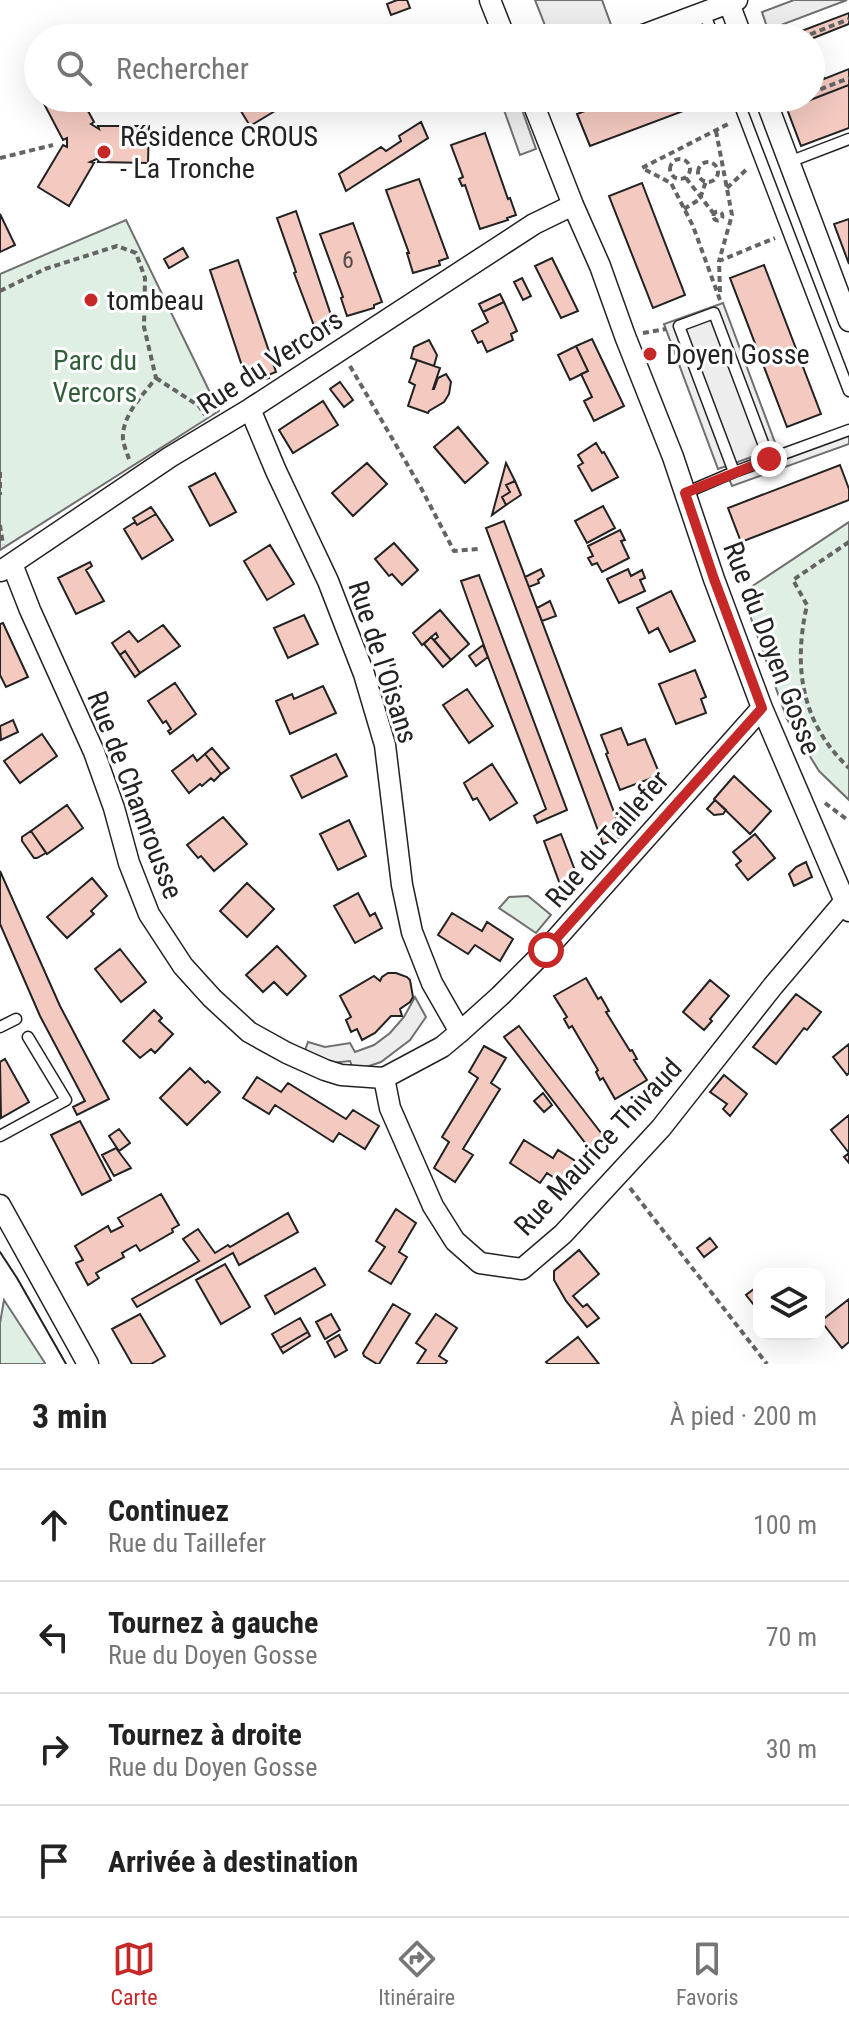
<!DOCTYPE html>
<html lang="fr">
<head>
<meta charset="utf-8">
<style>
  :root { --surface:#fff; --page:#f6f6f6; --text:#222; --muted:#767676; --line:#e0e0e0; --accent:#c62828 }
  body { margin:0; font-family:"Roboto Condensed",sans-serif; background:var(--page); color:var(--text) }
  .controls { position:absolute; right:24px; bottom:24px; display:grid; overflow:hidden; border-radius:16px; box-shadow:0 8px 32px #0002 }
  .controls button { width:72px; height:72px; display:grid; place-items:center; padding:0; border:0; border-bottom:2px solid var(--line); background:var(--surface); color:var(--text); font:40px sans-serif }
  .stop { position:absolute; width:24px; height:24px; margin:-18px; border:6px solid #c62828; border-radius:50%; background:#fff }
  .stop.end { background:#c62828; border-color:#fff; box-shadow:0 2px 8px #0008 }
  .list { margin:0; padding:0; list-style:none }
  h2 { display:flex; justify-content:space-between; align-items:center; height:104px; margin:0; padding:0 32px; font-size:34px }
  h2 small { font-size:26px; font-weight:400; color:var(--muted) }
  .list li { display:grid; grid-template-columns:52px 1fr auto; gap:24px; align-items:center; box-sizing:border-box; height:112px; padding:0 32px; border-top:2px solid var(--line) }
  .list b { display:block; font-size:30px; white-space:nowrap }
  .list p { margin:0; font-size:26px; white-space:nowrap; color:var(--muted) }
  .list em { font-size:26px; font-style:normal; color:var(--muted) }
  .icon { flex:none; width:44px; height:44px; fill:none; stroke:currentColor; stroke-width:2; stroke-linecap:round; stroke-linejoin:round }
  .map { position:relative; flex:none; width:849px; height:1364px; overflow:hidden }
  .search { position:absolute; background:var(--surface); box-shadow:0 8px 32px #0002; left:24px; right:24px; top:24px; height:88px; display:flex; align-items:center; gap:20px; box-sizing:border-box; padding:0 28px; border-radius:44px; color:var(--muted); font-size:30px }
  .sheet { height:552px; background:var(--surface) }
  nav { display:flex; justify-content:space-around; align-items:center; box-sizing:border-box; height:112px; border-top:2px solid var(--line); background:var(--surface); font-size:22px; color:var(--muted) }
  nav a { display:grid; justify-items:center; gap:4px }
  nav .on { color:var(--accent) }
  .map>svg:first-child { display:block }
  .green { fill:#e0efe3; stroke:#6f6f6f; stroke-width:2 }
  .parking { fill:#ededed; stroke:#6f6f6f; stroke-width:2 }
  .building { fill:#f3c9c0; stroke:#222; stroke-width:2 }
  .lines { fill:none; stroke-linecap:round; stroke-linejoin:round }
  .lane-casing { stroke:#222; stroke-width:13 }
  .street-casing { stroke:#222; stroke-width:23 }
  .path { stroke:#646464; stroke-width:4; stroke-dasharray:6 4; stroke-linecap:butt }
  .lane { stroke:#fff; stroke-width:10 }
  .street { stroke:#fff; stroke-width:20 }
  .tram { stroke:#222; stroke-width:2 }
  .route { stroke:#c62828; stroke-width:10 }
  .poi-dot { fill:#c62828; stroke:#fff; stroke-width:3 }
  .labels { text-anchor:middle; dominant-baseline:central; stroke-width:6; stroke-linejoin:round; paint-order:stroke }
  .number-label { font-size:24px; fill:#564c4a }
  .poi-label { font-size:28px; fill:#222; stroke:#fff; text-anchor:start }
  .park-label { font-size:28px; fill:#2f5e38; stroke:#fff }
  .street-label { font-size:28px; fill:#222; stroke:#fff }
</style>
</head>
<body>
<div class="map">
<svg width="849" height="1364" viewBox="0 0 849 1364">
  <rect width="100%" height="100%" fill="#fff"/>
  <path class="green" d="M126,220L219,411L0,550V274Z
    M849,522V800L819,771L787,719L742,593Z
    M528,896L551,915L536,933L499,908L509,897Z
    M4,1300L45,1363V1364H0V1323Z"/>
  <path class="parking" d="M535,0H602L614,33L602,38H550Z
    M794,0H847L768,30L762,12Z
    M520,104L536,149L520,155L504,110Z
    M723,303L777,448L718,469L664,324Z
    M849,430V444L732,486L727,474Z
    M415,997L426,1017L410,1040L381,1062L354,1071L350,1061L330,1063L304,1053L308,1042L325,1047L350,1043L355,1052L374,1045L390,1033L404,1017Z"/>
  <path class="building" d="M397,0H407L410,8L391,15L387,4Z
    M849,13V24L811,39L783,38Z
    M811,47L824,79L849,69V85L787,109L782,98H811Z
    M849,85V128L801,146L787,109Z
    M41,98H81L94,122L91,124L99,129L98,126H149L148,163L98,162L99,158L90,162L94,163L69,206L38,187L63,145L67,147V138L63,140Z
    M233,98H268L275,111L250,126Z
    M618,98H700L702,104L590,146L577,114Z
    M421,122L428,138L346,191L339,174L381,147L386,151L401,141L399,136Z
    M485,133L508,199L510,198L516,215L507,218L508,220L480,229L465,185L462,186L459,179L463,177L451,145Z
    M419,179L448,258L439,261L440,265L413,273L407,253H409L386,190Z
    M642,183L685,295L653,308L609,196Z
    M296,211L334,324L316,331L294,273L296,272L277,218Z
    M0,214L15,245L0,252Z
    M849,219V264L834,224Z
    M353,223L382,302L374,305V308L347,316L341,298L343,297L320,234Z
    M183,248L188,257L169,268L164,259Z
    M552,258L578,311L561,318L535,266Z
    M238,260L276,372L268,375L269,378L248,384L210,270Z
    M764,265L821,414L787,427L730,278Z
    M522,278L531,296L523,300L514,282Z
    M500,294L504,302L483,312L479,304Z
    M504,302L517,331L511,334L513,340L487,352L482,341L478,343L472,331L488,322L483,312Z
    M592,339L624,406L594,421L584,401L592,397L581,374L588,371L576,346Z
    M429,340L437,355L434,366L411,358L414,347Z
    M576,346L588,371L570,380L558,355Z
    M417,360L440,368L433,389H434L438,378L446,374L451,382L449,394L444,402L429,411L428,413L408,406L415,385L409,382Z
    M340,382L353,400L344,407L330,389Z
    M323,401L338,425L293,453L279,430Z
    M458,427L488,463L465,483L434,447Z
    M596,443L602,453L604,452L618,477L592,491L578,466L583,463L578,455Z
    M367,463L387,484L353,516L332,493Z
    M506,463L515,481L506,485L510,492L502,497L506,505L492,515Z
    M840,465L849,489V500L741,542L728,508Z
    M215,473L236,512L210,526L189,487Z
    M515,481L521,495L506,505L502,497L510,492L506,485Z
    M603,506L615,528L587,543L575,521Z
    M151,507L156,514L137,525L133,518Z
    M156,514L173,540L142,559L124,529L135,522L137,525Z
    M504,521L623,836L603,844L486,528Z
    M620,530L625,540L621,541L629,558L602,572L597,563L592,565L588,558L593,556L588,546Z
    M394,543L418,570L402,585L392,574L389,576L375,559Z
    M270,545L294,584L267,600L244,561Z
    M90,562L92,566L86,570L104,601L76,614L58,578Z
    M541,569L544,576L538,580L539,583L529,587L525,577Z
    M628,569L631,576L642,570L645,578L640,580L645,591L619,603L607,579Z
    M479,575L567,810L537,823L534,816L546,809L488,657L461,581Z
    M671,591L695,641L670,652L658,628L649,633L637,608Z
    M550,601L556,616L542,621L537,608Z
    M440,610L469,644L451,660L434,640L438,637L436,633L422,645L413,633Z
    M304,615L318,644L288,658L274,628Z
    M3,623L28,677L6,687L0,675V624Z
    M163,625L180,646L140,673L125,651L120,655L112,643L129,631L138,642Z
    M431,637L451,660L443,667L424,644Z
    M483,645L488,657L476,666L469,656Z
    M125,651L140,673L135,677L120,655Z
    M695,670L706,697L701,699L706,713L676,724L659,684Z
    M175,683L196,714L170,734L168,731L171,729L166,721L163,723L148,701Z
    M323,686L336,713L290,734L276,701L292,694L294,699Z
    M467,689L493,726L469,743L443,705Z
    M13,720L18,732L1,740L0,726Z
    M621,728L628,745L645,739L660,775L620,790L606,754L608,753L601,735Z
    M42,734L57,756L20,783L4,761Z
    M212,748L229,768L221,774L205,754Z
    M205,754L221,774L214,781L211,778L202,786L200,784L189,793L172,771L193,755L197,761Z
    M336,754L347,776L302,798L291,776Z
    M492,764L517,803L490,820L477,798L473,800L464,783Z
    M734,776L771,811L750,834L714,799Z
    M715,800L726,810L723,814L714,815L707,809Z
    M67,805L83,828L47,854L31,831Z
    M223,817L247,844L214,871L201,856L198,858L187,845Z
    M349,820L366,856L338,870L320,834Z
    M31,831L46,853L37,858H34L22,841V837Z
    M561,834L579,881L561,887L544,841Z
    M755,834L775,858L748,880L736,865L741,861L733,852Z
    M806,862L812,877L794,886L789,874L796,867Z
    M0,871L60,1006L109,1099L77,1115L73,1107L85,1101L40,1016L0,924Z
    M92,878L107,896L91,911L94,914L67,938L47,917Z
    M247,883L274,909L247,937L220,911Z
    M358,893L370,916L375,913L382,928L355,943L334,906Z
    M452,913L482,931L487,922L513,939L500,961L475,945L468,954L438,935Z
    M277,946L306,976L287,995L274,982L263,992L246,975Z
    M120,949L146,982L121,1002L95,969Z
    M388,973H396L407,977L410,980L413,997L410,1002L400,1009L402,1016H391L375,1033L362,1040L357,1029L351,1032L346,1020L351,1017L340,996L374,976L380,981L382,977Z
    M586,978L598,999L601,997L609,1011L606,1012L630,1051L632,1050L637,1059L634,1060L647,1080L615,1099L603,1078L600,1080L596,1072L598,1070L572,1026L569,1028L564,1019L567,1017L554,996Z
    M710,980L729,996L710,1019L712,1021L704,1030L683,1012Z
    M796,994L821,1012L807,1030L804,1028L776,1064L753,1047Z
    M154,1010L162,1018L159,1021L173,1034L155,1053L151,1049L140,1058L123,1041Z
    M519,1026L611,1146L596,1157L504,1037Z
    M849,1044V1073L847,1075L833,1057Z
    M484,1046L506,1058L491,1083L500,1089L463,1149L473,1155L455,1182L434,1168L449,1142L442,1137L478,1078L469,1072Z
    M5,1059L29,1102L1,1118L0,1062Z
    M190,1068L205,1083L208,1081L220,1092L187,1125L160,1098Z
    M724,1075L747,1094L730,1116L723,1109L727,1104L710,1092Z
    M257,1077L281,1092L288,1083L346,1119L353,1110L379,1126L365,1149L339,1133L333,1142L275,1105L269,1114L243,1098Z
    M543,1093L552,1105L544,1112L534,1101Z
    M849,1115V1163L844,1157L849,1153L831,1130Z
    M80,1121L111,1180L82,1195L51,1135Z
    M119,1129L130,1143L119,1151L109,1136Z
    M524,1140L553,1158L558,1150L585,1167L571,1189L547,1173L540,1183L510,1163Z
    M116,1148L131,1168L114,1176L102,1155Z
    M161,1194L179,1225L172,1229L173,1232L140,1251L136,1245L122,1253L124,1257L96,1273L99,1278L88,1285L76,1263L83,1260L75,1246L108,1226L111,1232L123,1226L118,1218Z
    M396,1209L416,1223L399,1252L407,1257L391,1284L369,1271L385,1247L376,1241Z
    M288,1213L298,1232L239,1265L233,1253L137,1307L132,1299L199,1261L183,1239L198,1229L215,1253L228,1245L230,1247Z
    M710,1238L717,1247L704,1257L697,1248Z
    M579,1250L599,1274L573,1296L583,1307L587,1304L599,1318L587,1327L566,1301L554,1280V1271Z
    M225,1264L250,1307L221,1324L196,1280Z
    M315,1268L325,1285L275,1314L265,1296Z
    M759,1285V1309L758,1310L746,1295Z
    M849,1299V1342L842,1348L821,1321Z
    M393,1304L410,1314L379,1364H377L364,1356L363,1353Z
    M140,1314L165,1356L151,1364H132L112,1329Z
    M331,1314L340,1330L325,1339L316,1322Z
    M436,1314L457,1328L439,1356L447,1361L445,1364H417L426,1350L416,1343Z
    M300,1318L308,1332L280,1348L272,1334Z
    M308,1332L310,1336L283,1353L280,1348Z
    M339,1335L347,1350L335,1357L327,1342Z
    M578,1337L599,1364H548L546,1362Z"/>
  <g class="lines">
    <defs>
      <path id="lane" d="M704,12L714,38
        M737,98L849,391
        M789,162L849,139
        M734,472L679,326L714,313L769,459
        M685,493L734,472L849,430
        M0,1027L16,1019
        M0,1136L66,1100L28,1037"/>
      <path id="street" d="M490,0L505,38
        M729,3L742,38
        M635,38L737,0
        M531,98L573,205L600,266L625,336L673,457L714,579L762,708L849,911
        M765,98L849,321
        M250,409L276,471L328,581L364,674L385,745L402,885L412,932L432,983L460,1032
        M12,564L30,610L94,752L114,808L129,863L149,914L183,966L212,998L249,1032L287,1053L325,1070L341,1075L384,1078L442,1047L460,1032L500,996L546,950L762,708
        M1,571L170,457L250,409L534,224L573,205
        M384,1078L390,1108L433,1206L455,1241L480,1263L522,1269L563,1234L661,1128L773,986L845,901
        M0,1205L88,1364"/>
    </defs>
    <use href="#lane" class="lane-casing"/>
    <use href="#street" class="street-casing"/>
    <path class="path" d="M801,38L849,19
      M811,74L817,90
      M811,93L849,78
      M788,104L800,98
      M716,131L732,215L719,261
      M0,158L53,145
      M670 169a10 10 0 1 1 20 0a10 10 0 1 1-20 0Z
      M698 172a10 10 0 1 1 20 0a10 10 0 1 1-20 0Z
      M686,178L714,214
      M727,188L748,168
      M684,209L700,199L706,181
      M713.5 216a4.5 4.5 0 1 1 9 0a4.5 4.5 0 1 1-9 0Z
      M0,291L45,269L117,246L136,253L145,278L144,327L156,378C143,395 121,416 123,440C124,446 127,453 129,459
      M720,292L719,261L775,238
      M720,300L693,226L671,183L642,168L730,123
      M643,333L666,329
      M350,366L421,488L454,551L478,549
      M156,378L199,406L205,415
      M0,472V495
      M0,525L3,545
      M849,542L793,580L807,605C793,667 801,723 849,768
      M825,803L849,821
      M630,1188L767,1364"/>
    <use href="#lane" class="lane"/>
    <use href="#street" class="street"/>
    <path class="tram" d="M0,1252L17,1278L66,1364"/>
  </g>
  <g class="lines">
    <path class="route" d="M546,950L762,708L714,579L685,493L769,459"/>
  </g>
  <g class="poi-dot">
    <circle cx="104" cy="152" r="8"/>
    <circle cx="91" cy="300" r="8"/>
    <circle cx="650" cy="354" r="8"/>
  </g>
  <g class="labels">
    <g class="number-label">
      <text x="348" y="260">6</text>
    </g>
    <g class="poi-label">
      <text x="120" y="136">Résidence CROUS<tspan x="120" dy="32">- La Tronche</tspan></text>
      <text x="107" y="300">tombeau</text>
      <text x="666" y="354">Doyen Gosse</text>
    </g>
    <g class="park-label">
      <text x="95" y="360">Parc du<tspan x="95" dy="32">Vercors</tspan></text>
    </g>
    <g class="street-label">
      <text transform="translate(270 362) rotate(-33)">Rue du Vercors</text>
      <text transform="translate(772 648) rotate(69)">Rue du Doyen Gosse</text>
      <text transform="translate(383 662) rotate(72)">Rue de l'Oisans</text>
      <text transform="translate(135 795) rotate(69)">Rue de Chamrousse</text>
      <text transform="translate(607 839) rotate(-49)">Rue du Taillefer</text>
      <text transform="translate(598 1147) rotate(-47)">Rue Maurice Thivaud</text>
    </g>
  </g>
</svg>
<div class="controls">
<button><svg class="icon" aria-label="layers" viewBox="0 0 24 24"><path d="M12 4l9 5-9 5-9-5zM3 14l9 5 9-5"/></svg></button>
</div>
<div class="stop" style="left:546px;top:950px"></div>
<div class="stop end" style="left:769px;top:459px"></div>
<div class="search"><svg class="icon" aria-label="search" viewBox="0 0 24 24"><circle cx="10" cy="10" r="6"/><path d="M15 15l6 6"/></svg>Rechercher</div>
</div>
<section class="sheet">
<h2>3 min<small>À pied · 200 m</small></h2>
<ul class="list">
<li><svg class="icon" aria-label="ahead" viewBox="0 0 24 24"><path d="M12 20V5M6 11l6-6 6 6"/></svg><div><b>Continuez</b><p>Rue du Taillefer</p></div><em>100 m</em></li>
<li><svg class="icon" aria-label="left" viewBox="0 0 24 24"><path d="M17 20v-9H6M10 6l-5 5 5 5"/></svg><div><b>Tournez à gauche</b><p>Rue du Doyen Gosse</p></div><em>70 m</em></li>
<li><svg class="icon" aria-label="right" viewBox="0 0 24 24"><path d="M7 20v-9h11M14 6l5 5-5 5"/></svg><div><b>Tournez à droite</b><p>Rue du Doyen Gosse</p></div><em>30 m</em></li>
<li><svg class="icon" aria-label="arrive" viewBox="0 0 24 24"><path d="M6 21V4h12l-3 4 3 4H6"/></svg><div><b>Arrivée à destination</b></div></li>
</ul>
</section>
<nav>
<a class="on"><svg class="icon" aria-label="map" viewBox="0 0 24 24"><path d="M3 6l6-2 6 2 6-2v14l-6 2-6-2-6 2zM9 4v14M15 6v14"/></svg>Carte</a>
<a><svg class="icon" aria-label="directions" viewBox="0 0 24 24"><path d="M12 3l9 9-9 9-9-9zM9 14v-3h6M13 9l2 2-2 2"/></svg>Itinéraire</a>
<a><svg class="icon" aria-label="saved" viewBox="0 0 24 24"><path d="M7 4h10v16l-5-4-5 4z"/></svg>Favoris</a>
</nav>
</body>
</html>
